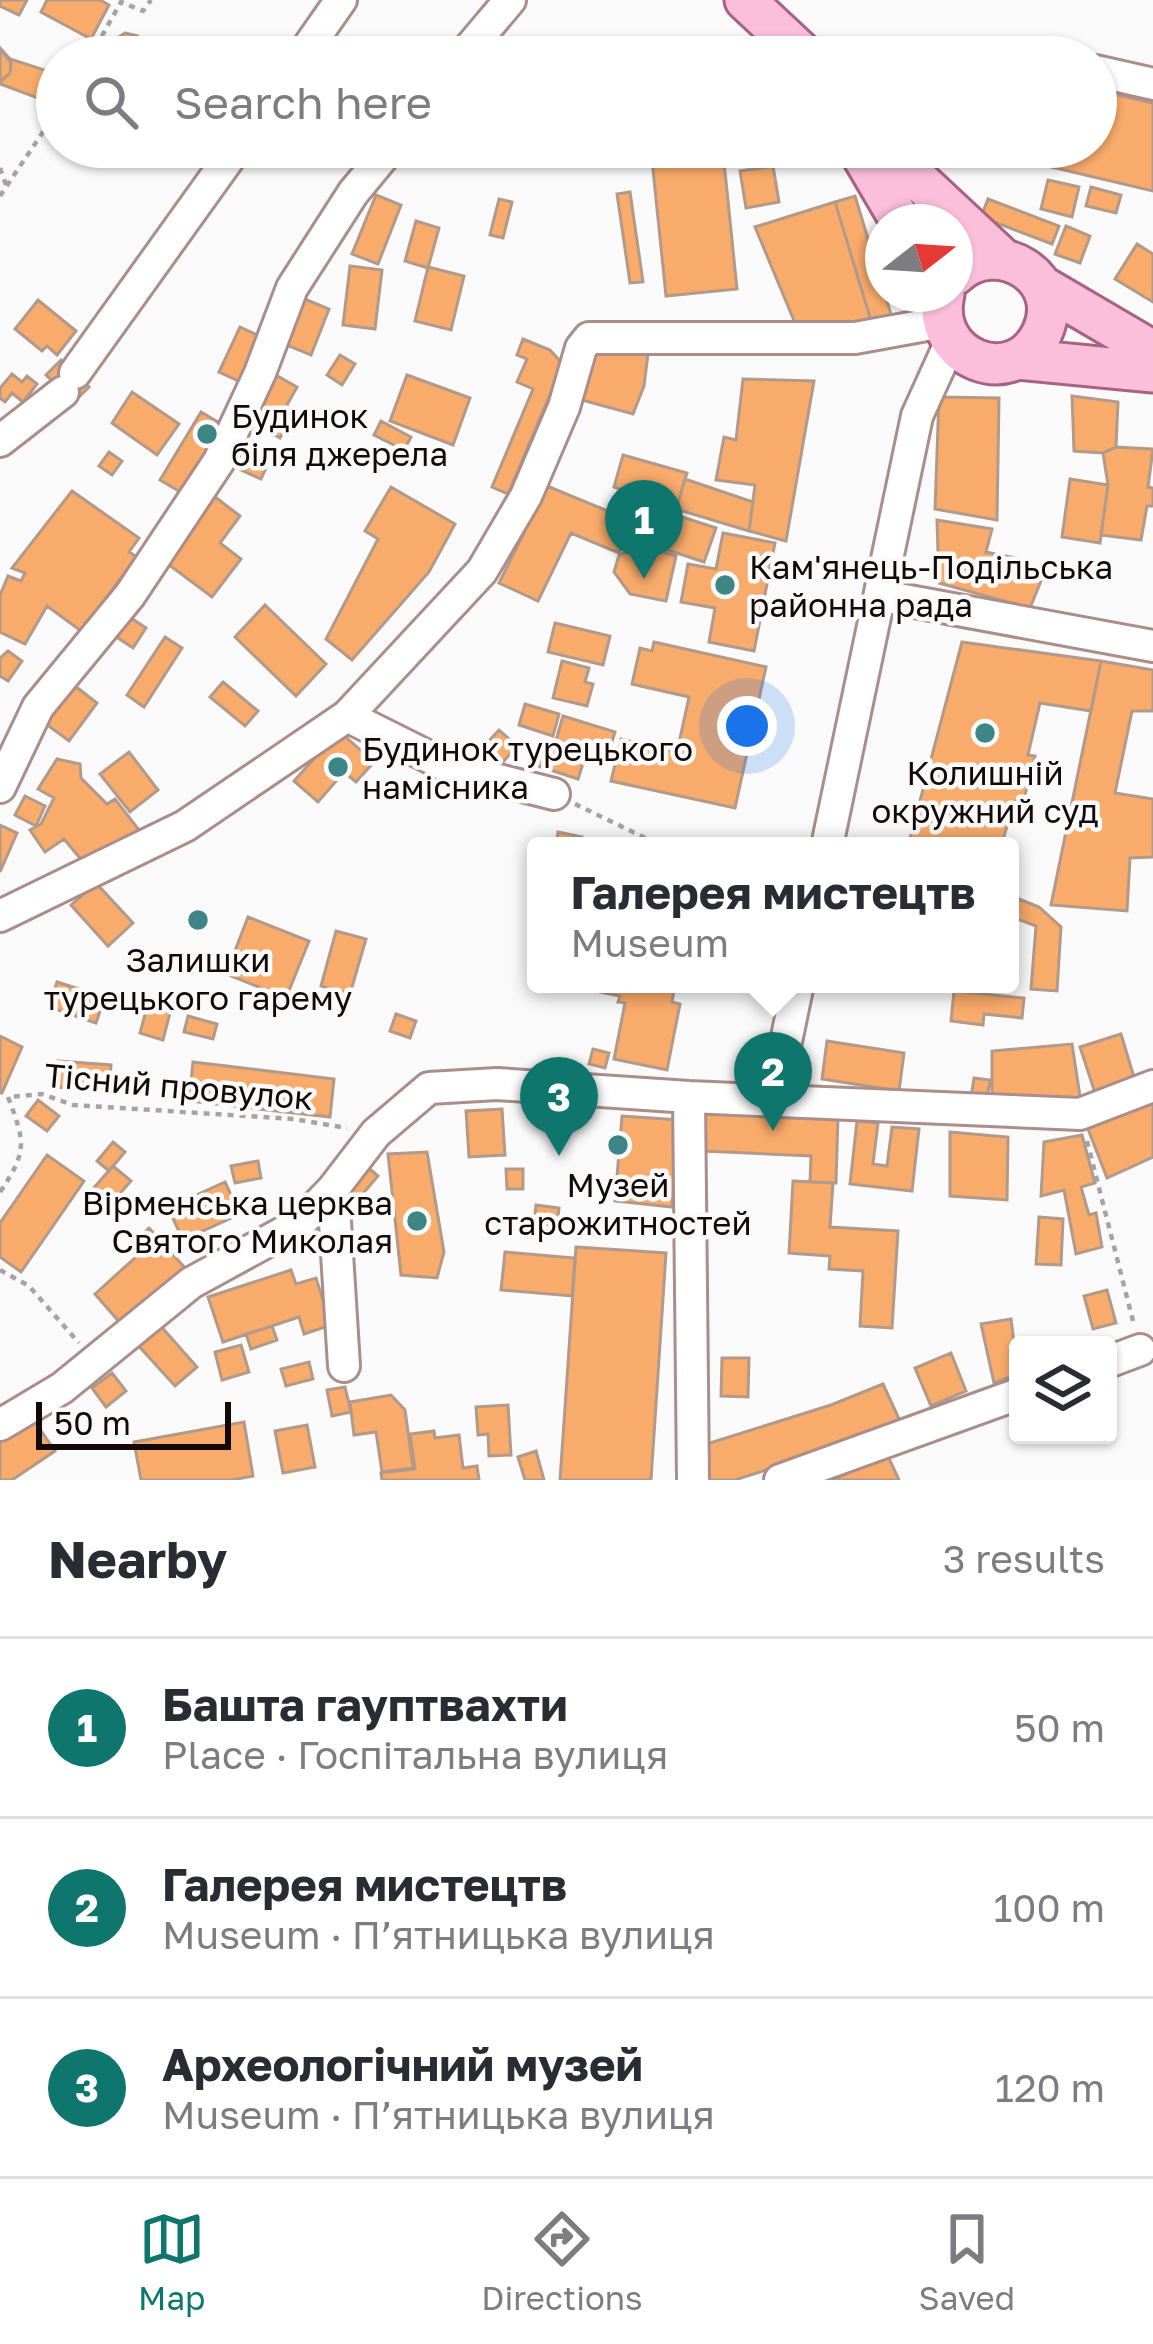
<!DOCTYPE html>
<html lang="en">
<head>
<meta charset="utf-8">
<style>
  :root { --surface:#fff; --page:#f2f2f3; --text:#2b2b33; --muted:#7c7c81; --line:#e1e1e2; --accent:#0f766e }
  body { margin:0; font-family:"Golos Text",sans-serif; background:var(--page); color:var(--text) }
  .controls { position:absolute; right:36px; bottom:36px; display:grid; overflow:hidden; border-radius:12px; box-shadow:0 3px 9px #0004 }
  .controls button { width:108px; height:108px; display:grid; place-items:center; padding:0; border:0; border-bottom:3px solid var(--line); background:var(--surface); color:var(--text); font:60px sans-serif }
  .compass { position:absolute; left:865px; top:204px; width:108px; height:108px; border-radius:50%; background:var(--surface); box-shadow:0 3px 9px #0004; rotate:73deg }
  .scale { position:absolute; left:36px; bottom:30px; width:195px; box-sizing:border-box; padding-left:12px; border:6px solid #130908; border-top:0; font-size:33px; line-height:42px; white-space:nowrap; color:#130908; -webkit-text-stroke:9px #fafafa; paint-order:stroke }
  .you { position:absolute; left:747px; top:726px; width:42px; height:42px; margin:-30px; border:9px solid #fff; border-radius:50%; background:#1a73e8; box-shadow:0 0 0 18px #1a73e833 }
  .badge { display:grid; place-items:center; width:78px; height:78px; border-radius:50%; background:var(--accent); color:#fff; font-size:39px; font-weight:700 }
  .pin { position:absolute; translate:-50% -99px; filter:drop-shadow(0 3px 6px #0008) }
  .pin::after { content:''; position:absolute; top:63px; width:42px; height:36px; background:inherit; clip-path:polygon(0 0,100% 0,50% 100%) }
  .popup { position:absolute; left:527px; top:837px; width:492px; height:156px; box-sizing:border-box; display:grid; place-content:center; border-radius:12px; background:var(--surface); filter:drop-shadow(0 3px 9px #0005); font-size:39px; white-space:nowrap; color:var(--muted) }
  .popup b { font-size:45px; color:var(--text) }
  .popup::after { content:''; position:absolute; left:50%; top:100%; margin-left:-24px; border:24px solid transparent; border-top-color:var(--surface) }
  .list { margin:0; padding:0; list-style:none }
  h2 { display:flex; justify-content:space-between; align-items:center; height:156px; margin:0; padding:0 48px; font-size:51px }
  h2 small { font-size:39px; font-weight:400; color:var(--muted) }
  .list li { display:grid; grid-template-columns:78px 1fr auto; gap:36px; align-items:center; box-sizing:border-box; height:180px; padding:0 48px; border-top:3px solid var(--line) }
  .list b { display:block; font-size:45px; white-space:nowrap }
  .list p { margin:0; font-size:39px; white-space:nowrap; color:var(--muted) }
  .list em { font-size:39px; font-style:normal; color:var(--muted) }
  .icon { flex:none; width:66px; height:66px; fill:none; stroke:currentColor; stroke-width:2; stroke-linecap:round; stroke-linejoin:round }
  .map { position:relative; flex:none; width:1153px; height:1480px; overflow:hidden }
  .search { position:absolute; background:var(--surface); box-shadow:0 3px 9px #0004; left:36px; right:36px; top:36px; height:132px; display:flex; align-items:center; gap:30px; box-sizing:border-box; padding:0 42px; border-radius:66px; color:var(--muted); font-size:45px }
  .sheet { height:696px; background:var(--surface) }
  nav { display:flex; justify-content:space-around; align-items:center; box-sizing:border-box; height:168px; border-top:3px solid var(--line); background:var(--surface); font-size:33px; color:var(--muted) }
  nav a { display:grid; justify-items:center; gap:6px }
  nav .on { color:var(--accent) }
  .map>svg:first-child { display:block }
  .building { fill:#f9ab6b; stroke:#b19a89; stroke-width:3 }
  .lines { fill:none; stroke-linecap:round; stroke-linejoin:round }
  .minor-casing { stroke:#ab8d8a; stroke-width:36 }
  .major-casing { stroke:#a86382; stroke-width:45 }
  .path { stroke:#a7a3a3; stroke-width:4.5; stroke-dasharray:6 6; stroke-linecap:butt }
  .minor { stroke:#fff; stroke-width:30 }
  .major { stroke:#fbbfdb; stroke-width:39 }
  .poi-dot { fill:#3e8685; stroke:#fafafa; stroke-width:4.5 }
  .labels { text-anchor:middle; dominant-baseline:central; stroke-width:9; stroke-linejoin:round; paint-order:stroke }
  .poi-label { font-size:33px; fill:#130908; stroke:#fafafa; text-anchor:start }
  .street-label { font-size:33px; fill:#130908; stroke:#fafafa }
</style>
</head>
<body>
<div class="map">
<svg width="1153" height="1480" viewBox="0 0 1153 1480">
  <rect width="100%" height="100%" fill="#fafafa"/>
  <path class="building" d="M0,0H27L19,15L0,6Z
    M47,0H100L109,5L91,39L41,12Z
    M125,33L138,36L145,47L142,57H114V40Z
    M0,48L11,63L10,73L0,82Z
    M0,48L10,59L57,74V105L0,84Z
    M1096,90L1153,103V191L967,147H1096Z
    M627,147H686L628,156Z
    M723,152L737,289L666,296L652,160Z
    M773,166L779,202L746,208L740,171Z
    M1048,180L1079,187L1072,217L1041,209Z
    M1091,187L1121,195L1116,213L1086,206Z
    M630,192L643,282L630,283L617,194Z
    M376,195L401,205L378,264L352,254Z
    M855,196L893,321L873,327L835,202Z
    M499,199L512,202L503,238L490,235Z
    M988,199L1059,226L1052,244L981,217Z
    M835,202L873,327L800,335L755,227Z
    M416,221L439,228L428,268L405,261Z
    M1066,226L1090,236L1080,263L1055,254Z
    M1137,244L1153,254V302L1115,279Z
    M350,266L382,270L375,329L343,325Z
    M428,267L464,276L451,330L415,321Z
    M295,295L329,309L311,355L277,341Z
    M38,300L76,331L57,355L47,346L42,351L15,329Z
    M240,327L266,339L245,384L219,372Z
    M523,339L550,350L563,364L508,494L492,487L533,389L517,382L527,359L517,355Z
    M649,346L644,386L633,414L578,399L592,347Z
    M340,355L355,364L342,385L327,375Z
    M61,360L89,387L74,402L46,375Z
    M12,374L22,382L27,376L37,384L23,402L12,393L5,402L0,398V388Z
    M274,374L297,387L282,414L290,419L280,438L249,421Z
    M407,375L470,398L453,445L390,421Z
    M743,379L814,381L786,541L749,531L755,485L716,480L724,437L736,440Z
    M132,392L179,424L157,455L112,423Z
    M1072,396L1118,402L1116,447L1103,453L1074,451Z
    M939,397L999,398L997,520L935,509Z
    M201,412L228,428L187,496L160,480Z
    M381,421L411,437L404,450L374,435Z
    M1116,447L1153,449L1148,487L1153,488V506H1147L1141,540L1101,535L1108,485L1103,453Z
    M250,448L271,457L261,479L241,470Z
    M109,452L122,461L112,475L99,466Z
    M623,455L687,473L676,509L614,487Z
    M685,479L753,502L749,531L676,509Z
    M1070,479L1108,485L1100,543L1062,537Z
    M547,486L632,521L619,553L571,533L538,601L499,583Z
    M391,487L455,524L429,572L352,660L326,639L378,539L365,531Z
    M206,490L240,516L220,543L241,559L212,597L157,556Z
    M72,491L139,538L129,552L137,557L81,631L47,606L25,644L0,632V595L8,576L21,581L25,573L12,568Z
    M664,511L716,528L704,562L653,545Z
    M937,520L992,529L986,552L1030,561L1027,577L1041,581L1030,608L939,583Z
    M723,533L775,543L754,651L709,642L715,608L681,602L688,564L716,569Z
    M642,545L676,556L666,601L630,594L614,572L619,555Z
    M265,605L326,664L296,696L235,637Z
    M128,616L146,628L133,648L115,636Z
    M555,623L610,636L603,665L548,652Z
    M165,637L182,648L144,707L127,695Z
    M654,642L766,667L735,808L611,781L621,739L677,752L689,697L632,684L640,648L652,651Z
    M962,642L1101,661L1091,711L1040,703L1028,755L1035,756L1023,803L1015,801L1001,846H908Z
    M8,651L22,661L8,681L0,676V658Z
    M562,661L589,668L585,682L593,684L587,706L553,698Z
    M1101,661L1153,670V711H1132L1115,793L1153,799V857L1130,858L1127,911L1051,905Z
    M223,682L258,711L245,726L210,697Z
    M75,686L97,703L69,741L46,724Z
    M525,704L559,714L553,736L519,725Z
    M563,716L615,732L606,761L555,744Z
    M499,730L517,746L503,762L485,745Z
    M339,731L374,762L356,782L344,772L318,802L294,781Z
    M545,744L585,757L578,779L538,766Z
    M129,752L158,790L130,812L100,774Z
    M57,759L80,764L81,778L107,804L115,799L139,830L84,863L64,839L45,852L30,830L41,824L54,798L38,789Z
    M25,796L45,806L36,826L15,815Z
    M0,825L17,833L0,872Z
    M558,832L582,837L581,846H556Z
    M96,883L133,923L108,946L71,905Z
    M1019,899L1039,907L1061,927L1057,991L1031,989L1036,926L1012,917Z
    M248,917L309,941L286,998L226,974Z
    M336,931L366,939L350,994L321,986Z
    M57,982L105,997L96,1023L49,1007Z
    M591,984H675L672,1002L680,1004L667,1070L614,1059L625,1003L618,1002L620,996L590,990Z
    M954,991L1024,998L1022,1018L984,1014L983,1025L951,1021Z
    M148,1003L171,1009L163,1040L140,1033Z
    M396,1014L416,1021L410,1038L390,1031Z
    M188,1016L217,1024L213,1039L184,1032Z
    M1121,1034L1136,1084L1096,1096L1080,1047Z
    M0,1036L22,1047L2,1093H0Z
    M827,1041L904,1053L899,1091L822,1079Z
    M1072,1044L1081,1103H992V1051Z
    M593,1049L609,1053L605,1068L589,1064Z
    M58,1061L111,1065L109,1091L56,1087Z
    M193,1062L334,1079L330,1117L189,1101Z
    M974,1078L990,1080L986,1106L970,1104Z
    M38,1100L59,1116L47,1131L26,1116Z
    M1153,1100V1157L1107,1178L1088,1129Z
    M502,1109L505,1155L469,1157L466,1111Z
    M705,1109L838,1116L836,1183L810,1182L811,1156L703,1151Z
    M622,1116L679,1120L672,1207L615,1201Z
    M857,1121L878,1123L873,1164L887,1166L892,1127L919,1129L912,1191L850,1184Z
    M950,1132L1008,1137L1007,1200L950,1196Z
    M1082,1135L1095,1183L1081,1187L1089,1215L1096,1213L1102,1247L1076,1254L1064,1190L1041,1196L1044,1142Z
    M113,1142L125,1152L109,1171L97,1161Z
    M427,1152L444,1252L437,1278L401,1275L388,1154Z
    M47,1155L84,1181L21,1272L0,1257V1223Z
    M258,1161L261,1178L235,1183L231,1166Z
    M365,1165L378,1176L355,1203L342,1192Z
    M113,1166L131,1181L101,1215L84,1199Z
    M506,1169H523V1189H507Z
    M793,1181L833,1183L830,1227L898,1231L892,1328L860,1326L863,1271L829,1269L830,1256L789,1253Z
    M225,1182L240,1214L183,1240L168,1208Z
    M536,1205L559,1208L557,1226L534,1223Z
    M1039,1217L1063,1219L1061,1265L1036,1264Z
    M149,1228L185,1268L122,1325L95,1294L138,1255L130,1245Z
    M576,1247L666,1253L651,1480H560Z
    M505,1252L575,1258L572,1296L501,1290Z
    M291,1270L296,1284L316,1278L331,1325L304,1334L299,1317L223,1342L208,1297Z
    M1107,1290L1116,1323L1093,1329L1084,1296Z
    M1011,1319L1018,1374L994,1383L981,1324Z
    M158,1323L197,1367L175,1386L136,1343Z
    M272,1326L277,1340L251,1349L246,1334Z
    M241,1345L249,1372L222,1380L215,1352Z
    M951,1353L966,1391L931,1406L915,1368Z
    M722,1358H749L748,1397L721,1396Z
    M309,1362L313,1379L286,1386L281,1369Z
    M112,1373L126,1391L106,1407L92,1388Z
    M883,1384L900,1421L846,1444L735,1480H707L697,1447L831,1405Z
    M345,1387L351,1412L332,1416L327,1390Z
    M391,1395L405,1410L413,1468L382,1472L376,1432L354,1435L350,1402Z
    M508,1405L511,1455L489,1456L488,1434L478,1435L476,1407Z
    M33,1419L55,1451L12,1480H0V1442Z
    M244,1422L253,1476L232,1480H141L134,1442Z
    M307,1425L315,1467L283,1473L275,1431Z
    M434,1431L435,1438L459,1435L463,1468L477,1466L479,1480H382L381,1473L415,1469L410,1434Z
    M536,1451L544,1480H525L518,1457Z
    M888,1456L899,1480H832Z"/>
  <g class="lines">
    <defs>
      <path id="minor" d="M301,57L341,0
        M462,57L510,0
        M1096,71L1153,84
        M75,373L237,147
        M0,441L63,392
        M882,596L1153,646
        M347,716L451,768L554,794
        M0,787L38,707L130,595L219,461L260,373L292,288L353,193L391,147
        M827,846L917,416L951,341
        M0,916L185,826L347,716L482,571L526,496L564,407L581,348L589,338H855L943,322
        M689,1097L693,1480
        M774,1099L798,984
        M333,1189L344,1366
        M1108,1362L1140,1350
        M0,1425L62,1388L191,1283L299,1224L333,1189L376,1133L429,1088L497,1084L689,1097L1080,1114L1153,1086
        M780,1480L1018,1394"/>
      <path id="major" d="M745,0L806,57
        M857,147L901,222
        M883,147L1002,258
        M1042,286L1153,351
        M944,294C929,359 1014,392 1042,333C1068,277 996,235 955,275
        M1017,359L1153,372"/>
    </defs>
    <use href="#minor" class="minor-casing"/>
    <use href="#major" class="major-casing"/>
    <path class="path" d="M90,57L121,2L143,11L151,0
      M0,168L6,185
      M0,196L57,111
      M575,804L662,846
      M1087,1141L1133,1321
      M0,1192C28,1151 25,1142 8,1097L42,1094L73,1105L294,1119L347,1128
      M0,1270L29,1286L79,1343"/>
    <use href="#minor" class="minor"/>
    <use href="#major" class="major"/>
  </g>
  <g class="poi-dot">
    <circle cx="207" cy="434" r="12"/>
    <circle cx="725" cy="585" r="12"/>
    <circle cx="985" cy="733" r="12"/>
    <circle cx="338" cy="767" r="12"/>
    <circle cx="198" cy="920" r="12"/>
    <circle cx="618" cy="1145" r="12"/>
    <circle cx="417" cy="1221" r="12"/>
  </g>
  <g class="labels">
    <g class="poi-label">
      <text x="231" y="415">Будинок<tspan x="231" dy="38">біля джерела</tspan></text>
      <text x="749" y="566">Кам'янець-Подільська<tspan x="749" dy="38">районна рада</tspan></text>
      <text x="362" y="748">Будинок турецького<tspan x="362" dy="38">намісника</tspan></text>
      <text x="985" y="772" text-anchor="middle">Колишній<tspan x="985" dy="38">окружний суд</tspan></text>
      <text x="198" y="959" text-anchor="middle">Залишки<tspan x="198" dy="38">турецького гарему</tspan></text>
      <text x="618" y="1184" text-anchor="middle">Музей<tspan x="618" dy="38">старожитностей</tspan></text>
      <text x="393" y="1202" text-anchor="end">Вірменська церква<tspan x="393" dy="38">Святого Миколая</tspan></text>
    </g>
    <g class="street-label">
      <text transform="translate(179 1086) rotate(5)">Тісний провулок</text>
    </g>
  </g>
</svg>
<div class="controls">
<button><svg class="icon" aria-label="layers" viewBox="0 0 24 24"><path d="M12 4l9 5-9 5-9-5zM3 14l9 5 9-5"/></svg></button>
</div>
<svg class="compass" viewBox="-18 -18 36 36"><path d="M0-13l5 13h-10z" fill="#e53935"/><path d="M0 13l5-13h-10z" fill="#7c7c81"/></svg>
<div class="scale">50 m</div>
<div class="you"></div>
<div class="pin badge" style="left:644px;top:579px">1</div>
<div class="pin badge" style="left:773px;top:1131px">2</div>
<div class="popup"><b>Галерея мистецтв</b>Museum</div>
<div class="pin badge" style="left:559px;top:1156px">3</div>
<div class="search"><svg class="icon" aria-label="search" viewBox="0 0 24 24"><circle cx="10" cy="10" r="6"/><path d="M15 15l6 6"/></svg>Search here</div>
</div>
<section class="sheet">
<h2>Nearby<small>3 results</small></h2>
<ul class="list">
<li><span class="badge">1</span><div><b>Башта гауптвахти</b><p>Place · Госпітальна вулиця</p></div><em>50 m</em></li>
<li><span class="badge">2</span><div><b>Галерея мистецтв</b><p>Museum · Пʼятницька вулиця</p></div><em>100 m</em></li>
<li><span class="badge">3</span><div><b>Археологічний музей</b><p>Museum · Пʼятницька вулиця</p></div><em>120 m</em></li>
</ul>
</section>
<nav>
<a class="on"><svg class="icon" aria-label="map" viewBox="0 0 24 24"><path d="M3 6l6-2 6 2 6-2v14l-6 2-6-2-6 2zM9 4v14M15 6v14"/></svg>Map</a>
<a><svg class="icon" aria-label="directions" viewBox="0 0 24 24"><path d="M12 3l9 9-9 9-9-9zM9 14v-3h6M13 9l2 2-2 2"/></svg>Directions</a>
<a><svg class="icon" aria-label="saved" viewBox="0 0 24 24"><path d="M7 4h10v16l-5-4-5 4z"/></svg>Saved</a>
</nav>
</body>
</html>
